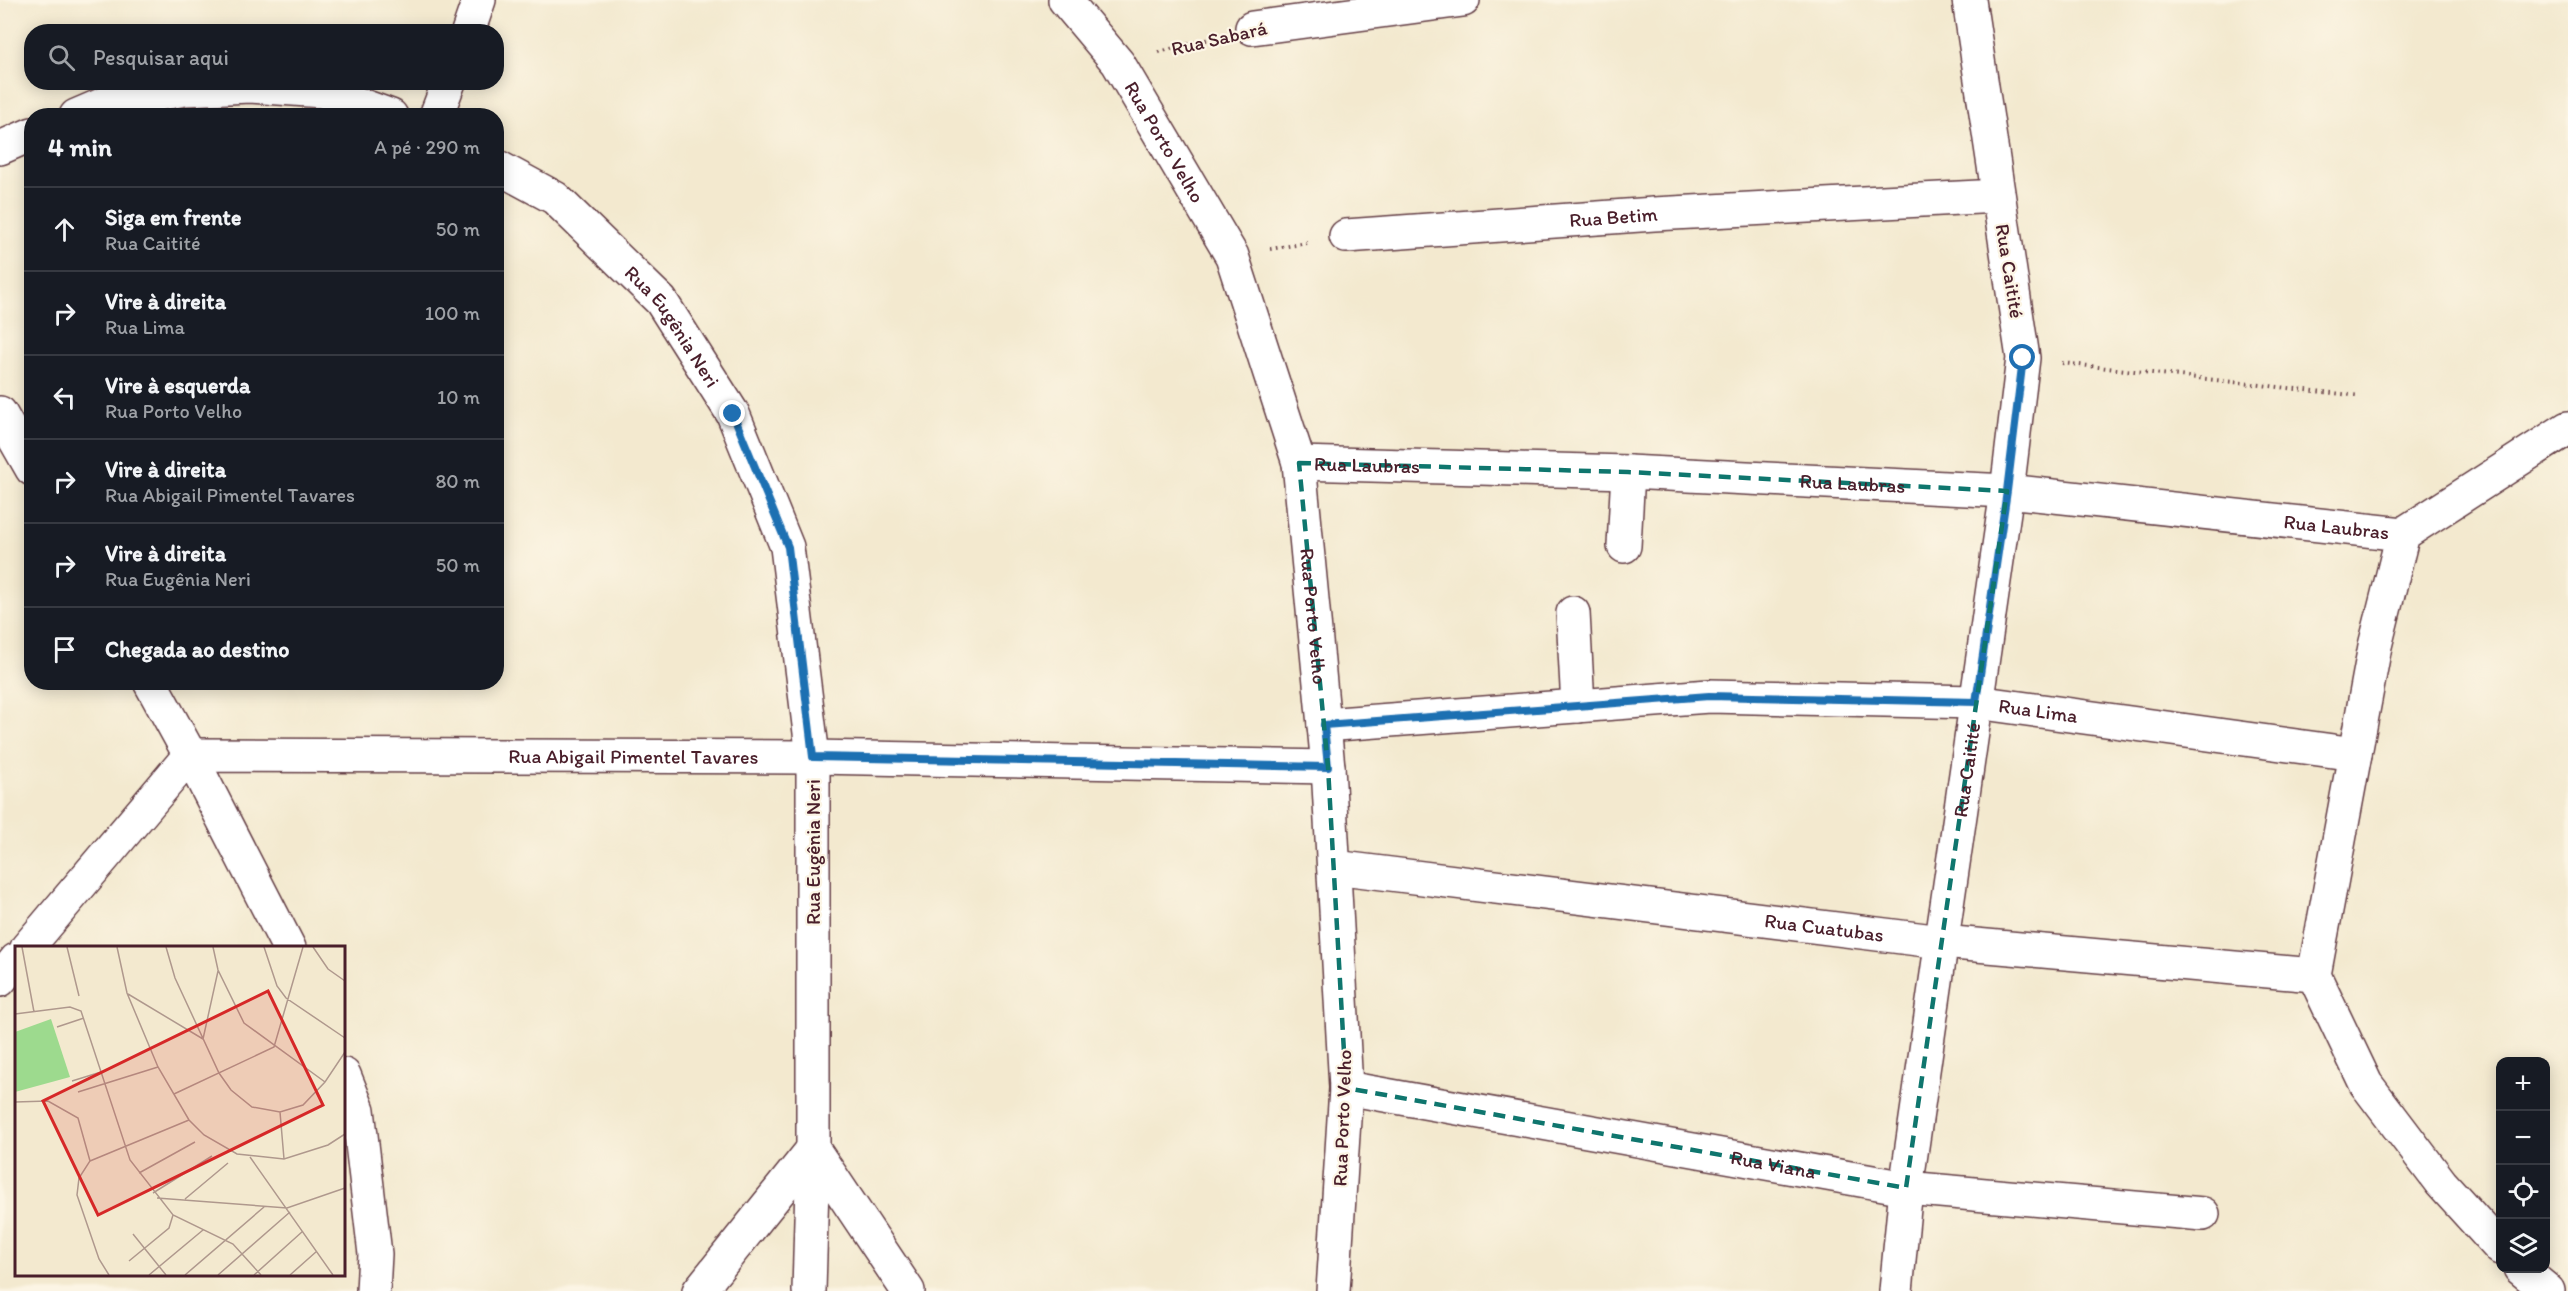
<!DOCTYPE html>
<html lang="pt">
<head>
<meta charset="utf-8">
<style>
  :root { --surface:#171b24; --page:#20242c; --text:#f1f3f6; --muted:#9ea1a6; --line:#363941 }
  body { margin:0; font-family:Itim,sans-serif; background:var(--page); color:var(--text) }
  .controls { position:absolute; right:18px; bottom:18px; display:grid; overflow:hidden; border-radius:12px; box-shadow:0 3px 15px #0003 }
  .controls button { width:54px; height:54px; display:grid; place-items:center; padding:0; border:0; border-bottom:2px solid var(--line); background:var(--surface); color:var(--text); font:30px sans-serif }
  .stop { position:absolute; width:18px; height:18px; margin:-14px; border:4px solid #1f6fb2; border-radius:50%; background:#fff }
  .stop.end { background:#1f6fb2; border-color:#fff; box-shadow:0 2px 6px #0008 }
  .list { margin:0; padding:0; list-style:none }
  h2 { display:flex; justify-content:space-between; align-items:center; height:78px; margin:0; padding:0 24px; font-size:26px }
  h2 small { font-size:20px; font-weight:400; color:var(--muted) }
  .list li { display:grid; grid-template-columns:39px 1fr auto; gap:18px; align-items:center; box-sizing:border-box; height:84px; padding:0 24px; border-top:2px solid var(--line) }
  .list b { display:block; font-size:22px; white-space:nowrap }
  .list p { margin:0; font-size:20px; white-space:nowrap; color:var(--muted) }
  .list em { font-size:20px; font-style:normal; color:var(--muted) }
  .icon { flex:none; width:33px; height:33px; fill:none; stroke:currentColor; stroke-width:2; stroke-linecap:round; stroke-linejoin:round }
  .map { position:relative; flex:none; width:2568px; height:1291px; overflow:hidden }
  .search { position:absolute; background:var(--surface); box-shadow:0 3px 15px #0003; left:24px; top:24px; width:480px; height:66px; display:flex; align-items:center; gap:15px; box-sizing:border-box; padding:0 21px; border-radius:24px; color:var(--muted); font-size:22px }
  .panel { position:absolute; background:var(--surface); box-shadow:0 3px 15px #0003; left:24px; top:108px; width:480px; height:582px; border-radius:24px }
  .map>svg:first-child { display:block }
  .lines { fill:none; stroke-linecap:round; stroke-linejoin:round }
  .minor-casing { stroke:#633d44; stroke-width:36 }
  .path { stroke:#633d44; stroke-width:4; stroke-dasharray:1.5 4.5; stroke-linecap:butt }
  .minor { stroke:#fff; stroke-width:33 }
  .route { stroke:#1f6fb2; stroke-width:8 }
  .marked { fill:none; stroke:#0f766e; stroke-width:4.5; stroke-dasharray:12 8; stroke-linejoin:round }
  .labels { text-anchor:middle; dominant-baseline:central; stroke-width:4.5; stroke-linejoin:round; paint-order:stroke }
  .street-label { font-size:20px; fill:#4a1f2b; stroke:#fcf5e5 }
  .inset-road { fill:none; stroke:#af988d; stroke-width:1.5 }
  .view { fill:#d62828; fill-opacity:0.15; stroke:#d62828; stroke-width:3 }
  .inset-edge { fill:none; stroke:#4a1f2b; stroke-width:3 }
</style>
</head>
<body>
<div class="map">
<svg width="2568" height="1291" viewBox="0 0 2568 1291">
  <rect width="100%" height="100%" fill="#fcf5e5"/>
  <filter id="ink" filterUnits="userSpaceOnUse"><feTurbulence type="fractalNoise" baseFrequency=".0167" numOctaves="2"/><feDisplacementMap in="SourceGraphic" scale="12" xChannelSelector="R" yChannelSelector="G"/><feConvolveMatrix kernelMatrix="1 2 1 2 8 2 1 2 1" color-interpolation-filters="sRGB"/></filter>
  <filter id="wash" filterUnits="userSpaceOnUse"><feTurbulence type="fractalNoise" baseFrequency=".008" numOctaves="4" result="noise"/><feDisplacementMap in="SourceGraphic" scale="24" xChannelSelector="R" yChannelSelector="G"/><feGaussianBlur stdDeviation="1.35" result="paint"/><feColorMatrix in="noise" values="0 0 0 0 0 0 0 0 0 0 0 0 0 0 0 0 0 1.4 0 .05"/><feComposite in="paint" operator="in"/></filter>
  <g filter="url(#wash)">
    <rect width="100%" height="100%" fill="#f3e9cf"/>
  </g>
  <g filter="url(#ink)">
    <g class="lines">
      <defs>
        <g id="minor">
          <path id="s1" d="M1065,0L1118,63L1232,256L1299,463L1328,767L1346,1088L1333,1291"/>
          <path d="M1252,28L1463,0"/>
          <path d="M468,32L479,0"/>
          <path d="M76,116L104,104L185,89L250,86L322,91L391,116"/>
          <path d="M436,116L449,82"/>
          <path d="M0,148L32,134"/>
          <path id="s2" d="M496,166L555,198L661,301L733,414L787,547L813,757V1149L809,1291"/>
          <path id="s3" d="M1346,236L1654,214L1998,196"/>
          <path d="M0,413L32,469"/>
          <path id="s4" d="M1299,463L1628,472L2007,491L2403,534"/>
          <path d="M1624,546L1628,472"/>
          <path d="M1573,613L1578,706"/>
          <path d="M150,682L190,755L289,948"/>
          <path id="s5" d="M1324,725L1709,696L1976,702L2355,754"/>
          <path id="s6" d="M1334,867L1942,942L2314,975"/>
          <path id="s7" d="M27,948L190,755L813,757L1328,767"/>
          <path d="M0,980L16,960"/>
          <path d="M344,1075L358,1110L375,1254L373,1291"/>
          <path id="s8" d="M1346,1088L1906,1188L2203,1214"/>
          <path d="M813,1149L908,1291"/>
          <path d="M2500,1248L2441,1183L2366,1084L2314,975L2375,646L2403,534L2568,428"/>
          <path d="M2520,1268L2548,1291"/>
          <path d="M699,1291L813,1149"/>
          <path id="s9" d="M1896,1291L1906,1188L2007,491L2023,358L1969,0"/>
        </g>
      </defs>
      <use href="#minor" class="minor-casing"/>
      <path class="path" d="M1159,52L1213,38
        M1270,249L1307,243
        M2062,363L2360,396"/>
      <use href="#minor" class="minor"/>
    </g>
  </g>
  <g class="lines" filter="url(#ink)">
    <path class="route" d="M733,414L788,547L813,757L1328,767L1324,725L1709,696L1976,702L2007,491L2023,358"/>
  </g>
  <path class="marked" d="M1299,463L1628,472L2007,491L1906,1188L1346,1088L1328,767Z"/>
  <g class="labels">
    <g class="street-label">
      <text transform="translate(1219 38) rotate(-13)">Rua Sabará</text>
      <text stroke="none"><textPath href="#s1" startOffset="174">Rua Porto Velho</textPath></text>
      <text stroke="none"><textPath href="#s3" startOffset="268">Rua Betim</textPath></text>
      <text transform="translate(2010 271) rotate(81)">Rua Caitité</text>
      <text stroke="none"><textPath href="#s2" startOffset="242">Rua Eugênia Neri</textPath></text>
      <text stroke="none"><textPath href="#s4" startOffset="68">Rua Laubras</textPath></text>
      <text stroke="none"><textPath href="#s4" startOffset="554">Rua Laubras</textPath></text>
      <text stroke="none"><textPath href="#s4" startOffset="1040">Rua Laubras</textPath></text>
      <text stroke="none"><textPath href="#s1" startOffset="678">Rua Porto Velho</textPath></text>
      <text stroke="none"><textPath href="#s5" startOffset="716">Rua Lima</textPath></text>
      <text stroke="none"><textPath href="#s7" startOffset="696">Rua Abigail Pimentel Tavares</textPath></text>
      <text stroke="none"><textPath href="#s9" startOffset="526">Rua Caitité</textPath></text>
      <text transform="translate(813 852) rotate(-90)">Rua Eugênia Neri</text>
      <text stroke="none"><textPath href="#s6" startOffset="494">Rua Cuatubas</textPath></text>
      <text transform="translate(1342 1118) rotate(-88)">Rua Porto Velho</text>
      <text stroke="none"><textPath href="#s8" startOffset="434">Rua Viana</textPath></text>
    </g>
  </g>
  <g transform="translate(15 946)">
    <rect width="330" height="330" fill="#f3e9cf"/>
    <path d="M36,73L55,131L0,146V86Z" fill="#9dda8e"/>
    <path class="inset-road" d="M7,1L19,66M52,1L64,50M102,1L112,47L143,121L174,174L189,189L222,208L269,213L313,199L330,188M151,1L160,32L204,127L216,144L237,161L265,166L288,159L310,136L330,106M198,1L203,24L229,77L310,136M249,1L262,40L271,52L330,92M298,1L313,23L330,35M113,48L188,93M0,68L55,61L66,65L115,214L158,269L218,298L246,329M42,81L69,72M188,93L203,25M57,135L86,126M63,146L143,121M159,148L259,101L288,1M0,156L33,155L63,172L75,215L64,232L62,249L84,313L94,329M265,166L269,213M235,211L318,329M75,215L174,174M124,227L180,196M138,247L197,210M142,252L272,262L330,242M170,253L213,217M118,288L151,329M114,315L154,282L158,269M134,329L188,284M170,329L249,261M203,329L275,266M239,329L288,285M275,329L302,305"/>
    <path class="view" d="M253,45L308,159L83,269L28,155Z"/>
    <rect width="330" height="330" class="inset-edge"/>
  </g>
</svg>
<div class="controls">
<button>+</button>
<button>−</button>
<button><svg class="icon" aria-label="locate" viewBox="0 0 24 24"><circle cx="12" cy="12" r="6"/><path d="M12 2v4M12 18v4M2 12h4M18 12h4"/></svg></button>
<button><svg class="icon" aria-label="layers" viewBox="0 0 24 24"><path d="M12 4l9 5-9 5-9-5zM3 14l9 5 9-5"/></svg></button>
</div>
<div class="stop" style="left:2023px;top:358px"></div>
<div class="stop end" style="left:733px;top:414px"></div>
<div class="search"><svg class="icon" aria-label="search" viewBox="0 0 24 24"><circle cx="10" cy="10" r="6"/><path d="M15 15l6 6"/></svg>Pesquisar aqui</div>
<section class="panel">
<h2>4 min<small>A pé · 290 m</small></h2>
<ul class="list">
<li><svg class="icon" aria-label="ahead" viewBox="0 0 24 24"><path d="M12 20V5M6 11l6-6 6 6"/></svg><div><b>Siga em frente</b><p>Rua Caitité</p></div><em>50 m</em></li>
<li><svg class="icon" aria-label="right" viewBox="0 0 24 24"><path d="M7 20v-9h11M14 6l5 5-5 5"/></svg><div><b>Vire à direita</b><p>Rua Lima</p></div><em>100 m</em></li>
<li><svg class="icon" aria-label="left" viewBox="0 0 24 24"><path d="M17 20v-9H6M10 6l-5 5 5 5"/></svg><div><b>Vire à esquerda</b><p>Rua Porto Velho</p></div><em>10 m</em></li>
<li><svg class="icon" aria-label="right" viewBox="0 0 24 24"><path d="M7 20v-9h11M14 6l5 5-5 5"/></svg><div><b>Vire à direita</b><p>Rua Abigail Pimentel Tavares</p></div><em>80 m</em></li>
<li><svg class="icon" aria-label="right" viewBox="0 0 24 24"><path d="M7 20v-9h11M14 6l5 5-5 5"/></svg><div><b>Vire à direita</b><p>Rua Eugênia Neri</p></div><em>50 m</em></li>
<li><svg class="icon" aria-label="arrive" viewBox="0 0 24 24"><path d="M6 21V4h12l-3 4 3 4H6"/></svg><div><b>Chegada ao destino</b></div></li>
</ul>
</section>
</div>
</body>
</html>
